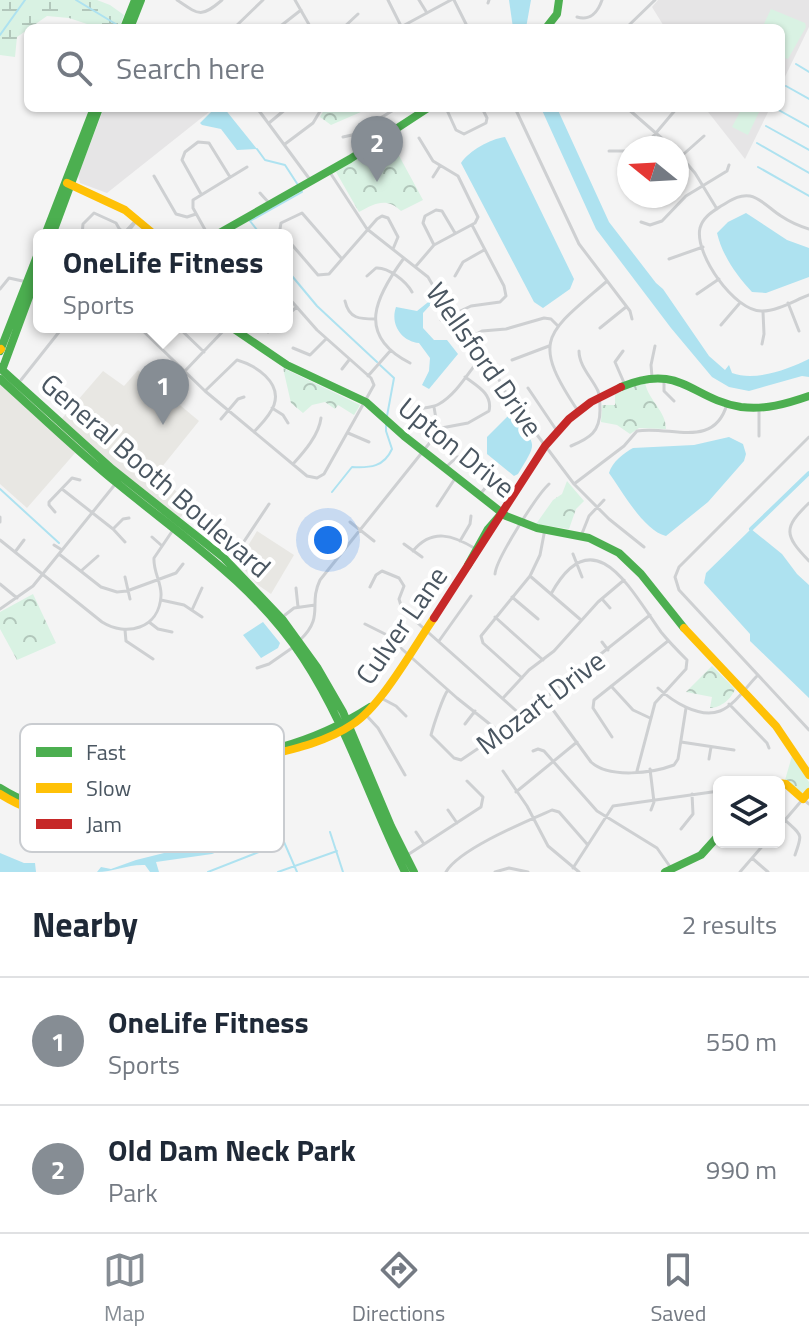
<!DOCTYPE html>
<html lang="en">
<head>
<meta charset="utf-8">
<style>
  :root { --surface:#fff; --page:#f6f6f7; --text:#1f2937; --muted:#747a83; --line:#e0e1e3; --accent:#868d94 }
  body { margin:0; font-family:"Titillium Web",sans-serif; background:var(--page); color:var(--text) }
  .controls { position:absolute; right:24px; bottom:24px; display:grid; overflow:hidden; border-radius:12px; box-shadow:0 2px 6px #0004 }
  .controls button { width:72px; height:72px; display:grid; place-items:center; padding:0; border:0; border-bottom:2px solid var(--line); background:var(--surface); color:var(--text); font:40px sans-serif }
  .compass { position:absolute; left:617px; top:136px; width:72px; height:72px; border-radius:50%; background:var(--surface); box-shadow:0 2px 6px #0004; rotate:288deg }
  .you { position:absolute; left:328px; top:540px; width:28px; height:28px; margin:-20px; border:6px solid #fff; border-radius:50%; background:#1a73e8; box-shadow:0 0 0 12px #1a73e833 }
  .badge { display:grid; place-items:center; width:52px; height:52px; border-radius:50%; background:var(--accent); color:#fff; font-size:26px; font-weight:700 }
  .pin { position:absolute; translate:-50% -66px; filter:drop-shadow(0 2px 4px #0008) }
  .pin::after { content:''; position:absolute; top:42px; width:28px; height:24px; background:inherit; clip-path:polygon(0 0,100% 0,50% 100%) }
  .popup { position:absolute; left:33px; top:229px; width:260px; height:104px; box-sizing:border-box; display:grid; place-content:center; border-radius:12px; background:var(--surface); filter:drop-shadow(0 2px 6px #0005); font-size:26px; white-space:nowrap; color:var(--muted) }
  .popup b { font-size:30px; color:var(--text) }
  .popup::after { content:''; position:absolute; left:50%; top:100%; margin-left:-16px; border:16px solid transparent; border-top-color:var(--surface) }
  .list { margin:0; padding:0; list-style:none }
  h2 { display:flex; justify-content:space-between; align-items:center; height:104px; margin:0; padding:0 32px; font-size:34px }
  h2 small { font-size:26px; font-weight:400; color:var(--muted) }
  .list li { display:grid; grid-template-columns:52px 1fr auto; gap:24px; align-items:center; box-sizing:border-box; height:128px; padding:0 32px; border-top:2px solid var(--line) }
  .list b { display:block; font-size:30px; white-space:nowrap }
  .list p { margin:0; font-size:26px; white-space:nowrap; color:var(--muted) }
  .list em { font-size:26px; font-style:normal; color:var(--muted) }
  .icon { flex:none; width:44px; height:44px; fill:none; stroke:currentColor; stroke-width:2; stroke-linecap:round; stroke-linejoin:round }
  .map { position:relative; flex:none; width:809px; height:872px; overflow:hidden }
  .search { position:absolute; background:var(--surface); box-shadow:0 2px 6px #0004; left:24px; right:24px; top:24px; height:88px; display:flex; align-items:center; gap:20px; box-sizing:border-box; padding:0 28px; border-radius:12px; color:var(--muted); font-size:30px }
  .sheet { height:360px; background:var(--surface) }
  nav { display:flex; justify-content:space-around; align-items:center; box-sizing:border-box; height:112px; border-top:2px solid var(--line); background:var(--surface); font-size:22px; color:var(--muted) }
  nav a { display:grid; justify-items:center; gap:4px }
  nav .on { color:var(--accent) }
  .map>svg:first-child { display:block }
  .commercial { fill:#e8e7e3 }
  .education { fill:#e6e5e6 }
  .green { fill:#d9f2e3 }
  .wetland { fill:url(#wetland-marsh) }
  .park { fill:url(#park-crowns) }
  .water { fill:#aee2f0 }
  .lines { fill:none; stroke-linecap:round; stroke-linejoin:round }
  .stream { stroke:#aee2f0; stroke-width:2 }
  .canal { stroke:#aee2f0; stroke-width:4 }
  .street { stroke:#ced0d2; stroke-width:3 }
  .fast { stroke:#4caf50; stroke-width:8 }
  .slow { stroke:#ffc107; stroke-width:8 }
  .jam { stroke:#c62828; stroke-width:8 }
  .labels { text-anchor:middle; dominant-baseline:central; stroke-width:8; stroke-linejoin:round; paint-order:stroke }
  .street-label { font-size:28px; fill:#4a5661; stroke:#fff }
  .key { fill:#fff; stroke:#c9ccd0; stroke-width:2 }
  .key-label { font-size:22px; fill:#4a5661 }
</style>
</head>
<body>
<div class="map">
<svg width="809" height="872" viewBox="0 0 809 872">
  <defs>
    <pattern id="wetland-marsh" width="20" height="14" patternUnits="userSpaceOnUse" patternTransform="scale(2)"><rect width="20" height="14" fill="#d9f2e3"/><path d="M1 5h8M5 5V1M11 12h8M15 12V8" fill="none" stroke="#b2c7bb"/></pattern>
    <pattern id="park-crowns" width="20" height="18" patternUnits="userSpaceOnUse" patternTransform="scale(2)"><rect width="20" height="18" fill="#d9f2e3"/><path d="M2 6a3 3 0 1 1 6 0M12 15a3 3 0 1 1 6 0" fill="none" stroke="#b2c7bb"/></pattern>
  </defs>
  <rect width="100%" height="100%" fill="#f4f4f4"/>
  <path class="commercial" d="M138,370L199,421L157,473L176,491L191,496L184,513L172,528L75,453L27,508L0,484V384L52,430L103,371L124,386Z
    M257,531L294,555L271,594L258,585L238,562Z"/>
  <path class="education" d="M658,0H809V27L781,85V28H665L652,7Z
    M104,108H214L107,193L80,183L78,175Z
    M705,108H770L745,159Z"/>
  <path class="green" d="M771,9L805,23L806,27L788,59L781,57V28H762Z
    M742,108H761L748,135L732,127Z"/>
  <path class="wetland" d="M0,0H97L110,5L124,15L119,28H99L69,18L47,16L17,37L15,57L0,55Z"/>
  <path class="park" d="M325,108H370L331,125L320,117Z
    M390,139L423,200L401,211C387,197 375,203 359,212L336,172Z
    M283,368L360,405L354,415L338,405L335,409L325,402L312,405L303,413L291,403Z
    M645,383C649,401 666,411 666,429L639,428L630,434L617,425L601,422L602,405H615V392Z
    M567,481L584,501L576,509L569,529L536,524L553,500L562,494Z
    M33,594L56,643L17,660L0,629V612Z
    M712,666L735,689C732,698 721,708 710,708L712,697L686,692Z
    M792,756L809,782V789L804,794L785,780Z"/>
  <path class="water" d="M509,0H531L526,28H513Z
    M215,108H224L257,149L237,150L221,129L202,125L200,123Z
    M541,108H557L609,222L656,283L663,289L709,356L725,370L729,365L732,373C755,382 789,369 809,359V377L802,376L749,391L729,387L712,377L671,328L596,229Z
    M505,137L574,279L570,289L543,308L534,302L461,163C469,151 490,139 505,137Z
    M746,213L787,240L809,248V277L766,293L752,292C737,276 722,255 717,233L728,222Z
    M432,299L434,301L423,313V328L434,340H447L458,354L429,389L422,385L429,371L430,358L419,343C401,341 390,324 396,307L417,311Z
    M508,416L513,417C537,446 538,441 518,474L514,476L487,454V437Z
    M729,437L743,444L746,454L744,461L708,502L666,536C644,531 622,491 609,473C612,462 624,453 633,448L694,445Z
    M751,529L782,554L797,574L809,585V698L750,641V634L704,583L706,573Z
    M263,622L280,643L278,648L261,658L243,635Z
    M196,787L199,789L222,839L224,849L212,854L156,862L159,872H150L145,865C129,864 113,872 97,872L101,867L111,869L136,860L188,847L213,837L215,832L193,791Z
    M0,853L24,863H35L36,872H0Z"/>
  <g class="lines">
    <path class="stream" d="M76,0L119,26
      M0,35L25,0
      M796,64L809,72
      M786,86L809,99
      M775,108L809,127
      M766,126L809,150
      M757,143L809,173
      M257,149L265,160L285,165L298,185
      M758,167L809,196
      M261,235L250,221L302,192L301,190
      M287,270L317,306L377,362
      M380,365L394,378L387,416
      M0,489L59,543
      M332,492L352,467C370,468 384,467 392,449L386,431V421
      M330,832L343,872
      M208,872L284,842L297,872
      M278,872L337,851"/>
    <path class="canal" d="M751,529L809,473"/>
    <path class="street" d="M177,0C199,15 201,18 222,0
      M295,0L311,28
      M388,0L402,28
      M419,0L427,13
      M454,0L468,28
      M488,3L489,0
      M577,17C590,21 598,12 602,0
      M234,28L263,0
      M278,28L301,10
      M343,28L358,14
      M399,28L451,0
      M626,28L655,0
      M257,108L311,181
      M446,108L456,130L464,134L486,123L487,118L482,108
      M515,108L579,244L630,311L632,319
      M627,108L673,148
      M269,123L287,108
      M343,137L352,135L397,108
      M285,144L313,123L322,108
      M638,148L650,140L677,108
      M609,151H629
      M677,152L695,173L717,209
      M677,160L704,136
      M329,171L367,229L428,277L461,334L492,366L507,395L574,484L609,519L644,547
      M154,176L176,214L187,217L196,214
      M433,177L440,166
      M624,188L629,187
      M260,193L269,203
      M201,194L182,160L185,152L198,142L209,143L230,177
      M641,222L650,225L662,221L686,196L727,171L729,165
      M809,229C799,226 790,222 781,216C771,210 761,198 750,196C739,194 730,201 721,206C712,212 703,217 700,228C694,254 735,312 762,311C778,311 795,300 809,295
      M125,232L138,218
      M127,233L137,220
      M82,235L83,224L94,213L116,223L120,230
      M114,235L121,230L131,235
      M208,235L193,208V200L247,167
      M284,235L280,229L281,223L302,213L342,259L329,274L318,275L287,239
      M434,245L423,223L425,216L436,210L442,211L455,233
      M404,258C376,296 355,335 410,363
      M342,259L377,219L382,216L388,218L398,237L393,249
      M669,259L703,247
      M416,266L434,245L475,223L478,217L458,176L433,161L419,138
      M367,276L376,268C388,267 406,281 412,292
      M455,276L463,262L484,250
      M0,289L9,278L27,282
      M697,294L719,279
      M345,301C349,319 360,319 375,319
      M788,303L799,331
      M287,315L297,307
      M441,320L471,306L500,302L506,296L504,286L472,225
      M721,325L739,304
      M139,327L205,391L307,476L317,478L324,474L374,385L371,378L317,330L287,296
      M178,327L204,352
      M600,328L626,307
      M268,332L273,327
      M465,340L482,331L506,329L544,318L551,319L557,325
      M762,344L764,334L763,312
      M293,348L310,355L326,339
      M623,351L615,362L625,385
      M512,360L549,346
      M342,369L349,360
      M184,372L227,327
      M368,376L391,350
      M652,377L651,365L655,346
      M664,378V391L674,401
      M21,380L63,327
      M528,388L557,431
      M205,391L237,360C255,365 282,382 274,405C270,416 261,424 254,432
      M272,408L283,415L288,423
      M759,408V436
      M578,411C530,339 546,334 606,282
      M410,414C419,405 429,410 439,404C457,394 469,371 482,356
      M221,419L238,399L244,397
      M436,429L468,423L489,411C493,394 477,386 465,377
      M348,433L369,442
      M809,437L679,567L675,577L679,590L809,730
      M571,446C590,438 600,432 600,410C600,404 600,397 598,391C592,378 579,366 579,351
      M293,464C304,452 319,435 321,418
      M445,468L457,457H466
      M574,484L624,446L637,431C670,425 714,450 727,404
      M62,489L113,529L125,542
      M479,496L489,483
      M809,503C783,528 784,535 809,561
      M437,506L456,477
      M55,512L49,505V502L72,478L80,480
      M0,522V517
      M350,522L374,541
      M113,529L123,519L129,518
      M581,536L589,516L604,500
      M152,537L161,545
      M0,540L102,622C126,637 159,629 161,596C162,583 153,572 154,558L173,530
      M460,541L470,524L471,516
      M404,544L422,557
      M54,545L62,550
      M413,551C432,528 453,535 476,549
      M15,552L24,540
      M59,554L101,587L117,592L127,591L176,573L183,564
      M573,554L582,577
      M229,564L269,504
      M81,571L98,556
      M495,574C496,559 537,495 549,484
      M530,576L581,620
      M125,577L130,599
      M0,584L17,598
      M370,587L376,575L382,571L399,578L404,586L399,599L402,609L522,716
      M296,588L298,607
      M551,594C594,515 632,592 661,632C669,642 678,651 687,660L686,669L655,703L637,771
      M512,597L538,619
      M602,599L610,608
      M161,600L184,605L202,617
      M0,609L33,586L121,477
      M192,610L202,588
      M285,615L294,608L315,605
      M495,617L543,660
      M149,622L158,629L172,632
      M365,624L385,634L457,698L501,733
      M125,630L126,641L153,659
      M300,640C325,616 308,605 320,580L432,440L437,425L434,407
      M439,641L471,596
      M602,642L608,650
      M257,668L269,664L292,648
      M522,678L483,643L481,636L530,576L540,555L545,529
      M611,686L633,710L650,718
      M658,688C672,701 699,719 720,711C734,706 747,686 757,676
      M448,690C443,696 433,727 431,735L454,758L461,760L501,733L650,615
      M504,697L529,670L554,651L598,602L624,580
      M381,698L396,706L406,716
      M545,699L591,762C609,779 653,773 674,765L678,759L686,708
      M729,704L767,743L769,748
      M366,715L378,728L405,775
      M465,724L475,711
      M612,737L593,708L594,700L668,641
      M681,742L734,750
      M533,751L538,749L544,751L597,811L657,848L671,868
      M249,758L254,773
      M709,759L711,747
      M650,769L654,802L651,810
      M503,771L527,806L548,846L579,872
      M516,792L577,742
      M448,810L457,823
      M785,820C802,836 803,833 795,855
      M779,827L803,799L809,804
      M681,829L693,814L692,794
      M416,832L424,844
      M409,854L481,807L483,797L467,781
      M752,858L768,872
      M573,868L613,806L719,791
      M446,872C459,849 527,821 552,810L559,812L587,844
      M495,872L509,868L528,872
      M740,872L766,842"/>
    <path class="fast" d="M124,28L135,0
      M130,28L141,0
      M546,28L557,14L559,0
      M45,235L94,108
      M52,235L99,108
      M216,235L350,159L428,108
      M231,327L287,365L366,402L404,436L506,516L537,528L589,538L619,553L641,574L684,628
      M0,351L39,251
      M0,368L112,469L223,557L283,620L317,667L343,712L391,826L414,872
      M2,370L39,270
      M0,379C39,414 77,451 118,484C185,539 254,584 303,658C347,725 370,801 405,872
      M621,387C681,362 691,399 741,407C765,410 786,404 809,396
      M468,565L488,529L501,514
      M0,788C19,800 40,809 63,808C121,805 173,777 227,760C245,754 263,752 281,747C313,738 342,725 370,707
      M665,872L701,855L719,835"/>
    <path class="slow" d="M67,183L125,210L155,235
      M0,350L1,349
      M684,628L776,726L809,775
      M771,782L786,784L803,799L809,792
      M0,794C19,806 40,815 63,814C121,812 172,782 226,766C268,753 316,749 353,724C382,705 413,648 434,618"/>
    <path class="jam" d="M434,618L545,446L569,419L591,402L621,387"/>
  </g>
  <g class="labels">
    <g class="street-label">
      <text transform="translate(485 359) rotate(55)">Wellsford Drive</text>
      <text transform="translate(457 447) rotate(39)">Upton Drive</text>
      <text transform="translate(156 475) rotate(41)">General Booth Boulevard</text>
      <text transform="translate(401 625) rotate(-55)">Culver Lane</text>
      <text transform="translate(540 702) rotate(-37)">Mozart Drive</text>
    </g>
  </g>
  <rect x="20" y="724" width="264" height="128" rx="12" class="key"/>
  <rect x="36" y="747" width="36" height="10" fill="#4caf50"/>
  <rect x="36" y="783" width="36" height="10" fill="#ffc107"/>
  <rect x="36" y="819" width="36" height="10" fill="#c62828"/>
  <g class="key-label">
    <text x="86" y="760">Fast</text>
    <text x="86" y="796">Slow</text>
    <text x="86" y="832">Jam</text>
  </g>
</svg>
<div class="controls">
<button><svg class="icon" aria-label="layers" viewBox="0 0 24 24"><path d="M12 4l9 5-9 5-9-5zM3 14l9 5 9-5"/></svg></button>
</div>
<svg class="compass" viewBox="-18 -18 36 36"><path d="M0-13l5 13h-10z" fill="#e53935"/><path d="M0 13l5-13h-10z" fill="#747a83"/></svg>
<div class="you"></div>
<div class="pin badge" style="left:163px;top:425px">1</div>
<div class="popup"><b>OneLife Fitness</b>Sports</div>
<div class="pin badge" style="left:377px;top:182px">2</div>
<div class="search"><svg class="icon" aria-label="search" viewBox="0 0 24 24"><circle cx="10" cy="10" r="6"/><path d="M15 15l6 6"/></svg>Search here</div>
</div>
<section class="sheet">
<h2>Nearby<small>2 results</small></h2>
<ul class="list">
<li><span class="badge">1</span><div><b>OneLife Fitness</b><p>Sports</p></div><em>550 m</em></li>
<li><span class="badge">2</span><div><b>Old Dam Neck Park</b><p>Park</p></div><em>990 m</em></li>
</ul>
</section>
<nav>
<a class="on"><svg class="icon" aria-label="map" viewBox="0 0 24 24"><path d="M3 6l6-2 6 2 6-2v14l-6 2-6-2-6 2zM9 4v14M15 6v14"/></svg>Map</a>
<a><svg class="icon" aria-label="directions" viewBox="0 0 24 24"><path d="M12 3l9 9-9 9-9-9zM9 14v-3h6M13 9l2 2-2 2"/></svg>Directions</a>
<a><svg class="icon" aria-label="saved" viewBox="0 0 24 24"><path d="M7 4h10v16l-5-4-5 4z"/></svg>Saved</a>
</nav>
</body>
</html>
